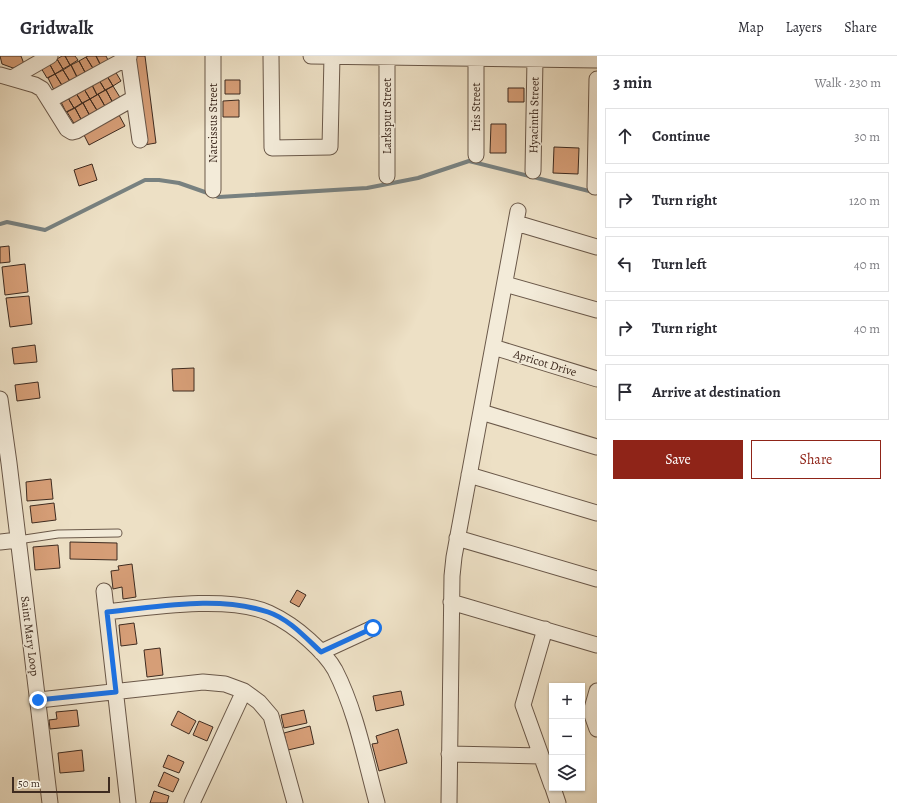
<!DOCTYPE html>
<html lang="en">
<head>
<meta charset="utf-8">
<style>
  :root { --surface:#fff; --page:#f2f2f3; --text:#2b2b33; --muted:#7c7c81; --line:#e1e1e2; --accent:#8f2418 }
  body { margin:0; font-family:Alegreya,serif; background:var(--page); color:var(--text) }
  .controls { position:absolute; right:12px; bottom:12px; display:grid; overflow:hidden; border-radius:0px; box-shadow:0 1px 3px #0004 }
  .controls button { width:36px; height:36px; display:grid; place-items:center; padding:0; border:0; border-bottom:1px solid var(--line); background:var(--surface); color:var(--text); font:20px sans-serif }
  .scale { position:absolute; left:12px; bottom:10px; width:98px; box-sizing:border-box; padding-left:4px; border:2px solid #3e2b20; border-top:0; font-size:11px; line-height:14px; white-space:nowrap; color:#3e2b20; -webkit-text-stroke:3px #f3ebd9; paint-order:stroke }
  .stop { position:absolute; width:12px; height:12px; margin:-9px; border:3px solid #1a73e8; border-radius:50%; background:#fff }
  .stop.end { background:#1a73e8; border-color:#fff; box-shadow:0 1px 4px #0008 }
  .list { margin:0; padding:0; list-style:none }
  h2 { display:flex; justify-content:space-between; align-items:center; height:52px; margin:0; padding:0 16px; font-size:17px }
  h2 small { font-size:13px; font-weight:400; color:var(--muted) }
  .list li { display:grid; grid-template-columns:26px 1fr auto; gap:12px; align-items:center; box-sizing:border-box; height:56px; margin:0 8px 8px; padding:0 8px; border:1px solid var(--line); border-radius:0px }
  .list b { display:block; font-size:15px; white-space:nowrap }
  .list em { font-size:13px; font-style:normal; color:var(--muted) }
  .actions { display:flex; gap:8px; padding:12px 16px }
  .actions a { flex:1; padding:9px 0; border:1px solid var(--accent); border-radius:0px; text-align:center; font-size:14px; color:var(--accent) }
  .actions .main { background:var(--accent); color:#fff }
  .icon { flex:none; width:22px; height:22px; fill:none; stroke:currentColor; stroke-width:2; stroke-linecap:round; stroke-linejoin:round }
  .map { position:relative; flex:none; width:597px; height:747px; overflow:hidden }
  header { display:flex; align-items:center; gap:24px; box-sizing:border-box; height:56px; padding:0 20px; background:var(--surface); border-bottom:1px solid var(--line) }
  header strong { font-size:19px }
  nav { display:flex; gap:22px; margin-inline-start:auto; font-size:14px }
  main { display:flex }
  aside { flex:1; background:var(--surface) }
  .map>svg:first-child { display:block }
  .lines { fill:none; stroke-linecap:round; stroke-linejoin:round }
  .stream { stroke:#788180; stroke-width:4 }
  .building { fill:#d69e77; stroke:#3e2b20 }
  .service-casing { stroke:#6a5849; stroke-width:9 }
  .minor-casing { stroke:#6a5849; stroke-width:17 }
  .service { stroke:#f3ebd9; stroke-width:7 }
  .minor { stroke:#f3ebd9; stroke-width:15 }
  .route { stroke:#1a73e8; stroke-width:5 }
  .labels { text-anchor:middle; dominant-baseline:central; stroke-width:3; stroke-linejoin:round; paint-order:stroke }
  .street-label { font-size:12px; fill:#3e2b20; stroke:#f3ebd9 }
</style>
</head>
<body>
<header>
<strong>Gridwalk</strong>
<nav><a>Map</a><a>Layers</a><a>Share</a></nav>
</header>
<main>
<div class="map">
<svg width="597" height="747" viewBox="0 0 597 747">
  <rect width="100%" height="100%" fill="#ede0c5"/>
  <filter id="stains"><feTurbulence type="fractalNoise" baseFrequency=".005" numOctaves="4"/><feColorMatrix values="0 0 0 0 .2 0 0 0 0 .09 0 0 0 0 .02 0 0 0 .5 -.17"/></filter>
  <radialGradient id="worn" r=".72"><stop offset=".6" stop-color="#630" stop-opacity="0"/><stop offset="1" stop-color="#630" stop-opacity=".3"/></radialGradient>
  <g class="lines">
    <path class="stream" d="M0,168L7,166L45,174L145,124H159L179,127L219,141L367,132L418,122L469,105L593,136"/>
  </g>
  <path class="building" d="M0,0H21L24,8L13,12L2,8Z
    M62,0H65L70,9L63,13L57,3Z
    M65,0H75L78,4L70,9Z
    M88,0H96L101,10L94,14L86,1Z
    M96,0H106L109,6L101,10Z
    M133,0H145L156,87L144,89Z
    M86,1L94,14L86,18L79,5Z
    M57,3L63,13L55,18L49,7Z
    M79,5L86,18L78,23L71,9Z
    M49,7L55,18L47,22L41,12Z
    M71,9L78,23L71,27L63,14Z
    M63,14L71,27L63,31L55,18Z
    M115,15L121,25L113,30L107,20Z
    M55,18L63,31L55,36L48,22Z
    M107,20L113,30L105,34L99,24Z
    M99,24L105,34L97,39L92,29Z
    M225,24H240V38H225Z
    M92,29L97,39L90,43L84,33Z
    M113,30L121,43L113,47L106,34Z
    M508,32H524V46H508Z
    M84,33L90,43L82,47L76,37Z
    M106,34L113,47L106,52L98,38Z
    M76,37L82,47L74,52L68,42Z
    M98,38L106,52L98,56L90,43Z
    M68,42L74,52L66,56L61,46Z
    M90,43L98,56L90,60L83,47Z
    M239,44V61H223V45Z
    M83,47L90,60L82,65L75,52Z
    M75,52L82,65L75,69L67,56Z
    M119,59L125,70L89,89L83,77Z
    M491,68H506V97H490Z
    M554,91L579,92L578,118L553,117Z
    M92,108L97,124L79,130L74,114Z
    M9,190L10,206L0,207V191Z
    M25,208L28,236L5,239L2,211Z
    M29,240L32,268L10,271L6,242Z
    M35,289L37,306L14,308L12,292Z
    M194,312V335H173L172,313Z
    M38,326L40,342L17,345L15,329Z
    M51,423L53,443L27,445L26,426Z
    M54,447L56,464L32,467L30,450Z
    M70,486L117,487V504L70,503Z
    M58,489L60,512L35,514L33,491Z
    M132,508L136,541L123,543L122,531L113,533L111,515L119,514L118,510Z
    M297,534L306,539L299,551L290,546Z
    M134,567L137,588L121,590L119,569Z
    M160,592L163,619L147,621L144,594Z
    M401,635L404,649L376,655L373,640Z
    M77,654L79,670L50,673L49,664L57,663L56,656Z
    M304,654L307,667L284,672L281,659Z
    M178,655L196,665L189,678L171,669Z
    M199,665L213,671L207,685L193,679Z
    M310,670L314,688L288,694L284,677Z
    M398,673L407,707L379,715L372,688L378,687L376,680Z
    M82,694L84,715L60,717L58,697Z
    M168,699L184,706L179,717L163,711Z
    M164,716L179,723L173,736L158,730Z
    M154,735L169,740L167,747H150Z"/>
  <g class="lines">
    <defs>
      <path id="service" d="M18,484L58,478L118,477"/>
      <path id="minor" d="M128,0L140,84
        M213,0V134
        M271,0L272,92L330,91L332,0
        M311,0L597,4
        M476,2V99
        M0,19L35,29L42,33L67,73L72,76L76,75L134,42
        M12,22L50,0
        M50,44L129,1
        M533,115L535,3
        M387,120V1
        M595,131L597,23
        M516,167L597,191
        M505,228L597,254
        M493,291L597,323
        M0,343L9,407L50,747
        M481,356L597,391
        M469,419L597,457
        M457,482L597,523
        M0,486L18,484
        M104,535L128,747
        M451,546L597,589
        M107,556C151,551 229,539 269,557C284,564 297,573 309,584C319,593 329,603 335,614C356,655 365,703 377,747
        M545,573L523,649L552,730
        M321,596L373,572
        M597,635L591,656L597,673
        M39,644L203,626L225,628L244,635L259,646L271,660L295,747
        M449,698L541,700
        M553,732L558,747
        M192,747L244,635
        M449,747L452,520L454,501L518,155"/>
    </defs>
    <use href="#service" class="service-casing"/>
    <use href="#minor" class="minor-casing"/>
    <use href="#service" class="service"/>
    <use href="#minor" class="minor"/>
  </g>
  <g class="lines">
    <path class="route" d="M38,644L116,636L107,556C159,551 217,539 268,556C289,563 305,581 321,596L373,572"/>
  </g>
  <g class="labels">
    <g class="street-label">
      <text transform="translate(476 51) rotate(-90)">Iris Street</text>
      <text transform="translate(534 59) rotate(-89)">Hyacinth Street</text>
      <text transform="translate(387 60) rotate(-90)">Larkspur Street</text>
      <text transform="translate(213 67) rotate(-90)">Narcissus Street</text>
      <text transform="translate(545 307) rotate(17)">Apricot Drive</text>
      <text transform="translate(30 580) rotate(83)">Saint Mary Loop</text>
    </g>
  </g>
  <rect width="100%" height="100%" filter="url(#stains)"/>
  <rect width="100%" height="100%" fill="url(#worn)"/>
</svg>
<div class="controls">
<button>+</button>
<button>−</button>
<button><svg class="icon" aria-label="layers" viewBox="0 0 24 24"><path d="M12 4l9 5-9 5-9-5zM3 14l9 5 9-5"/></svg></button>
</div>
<div class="scale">50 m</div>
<div class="stop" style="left:373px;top:572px"></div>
<div class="stop end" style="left:38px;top:644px"></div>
</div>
<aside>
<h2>3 min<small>Walk · 230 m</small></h2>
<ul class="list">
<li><svg class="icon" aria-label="ahead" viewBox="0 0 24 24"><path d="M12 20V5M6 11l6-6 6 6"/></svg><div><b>Continue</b></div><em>30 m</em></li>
<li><svg class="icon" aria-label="right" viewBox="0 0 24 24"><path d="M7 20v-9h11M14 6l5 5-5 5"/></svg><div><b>Turn right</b></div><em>120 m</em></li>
<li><svg class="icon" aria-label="left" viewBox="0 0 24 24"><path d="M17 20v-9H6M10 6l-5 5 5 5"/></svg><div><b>Turn left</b></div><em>40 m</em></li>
<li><svg class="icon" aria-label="right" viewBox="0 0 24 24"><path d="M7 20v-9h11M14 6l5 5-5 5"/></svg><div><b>Turn right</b></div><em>40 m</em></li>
<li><svg class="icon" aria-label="arrive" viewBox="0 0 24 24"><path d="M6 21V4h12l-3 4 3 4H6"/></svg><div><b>Arrive at destination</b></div></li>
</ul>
<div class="actions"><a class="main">Save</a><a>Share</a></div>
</aside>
</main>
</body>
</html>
